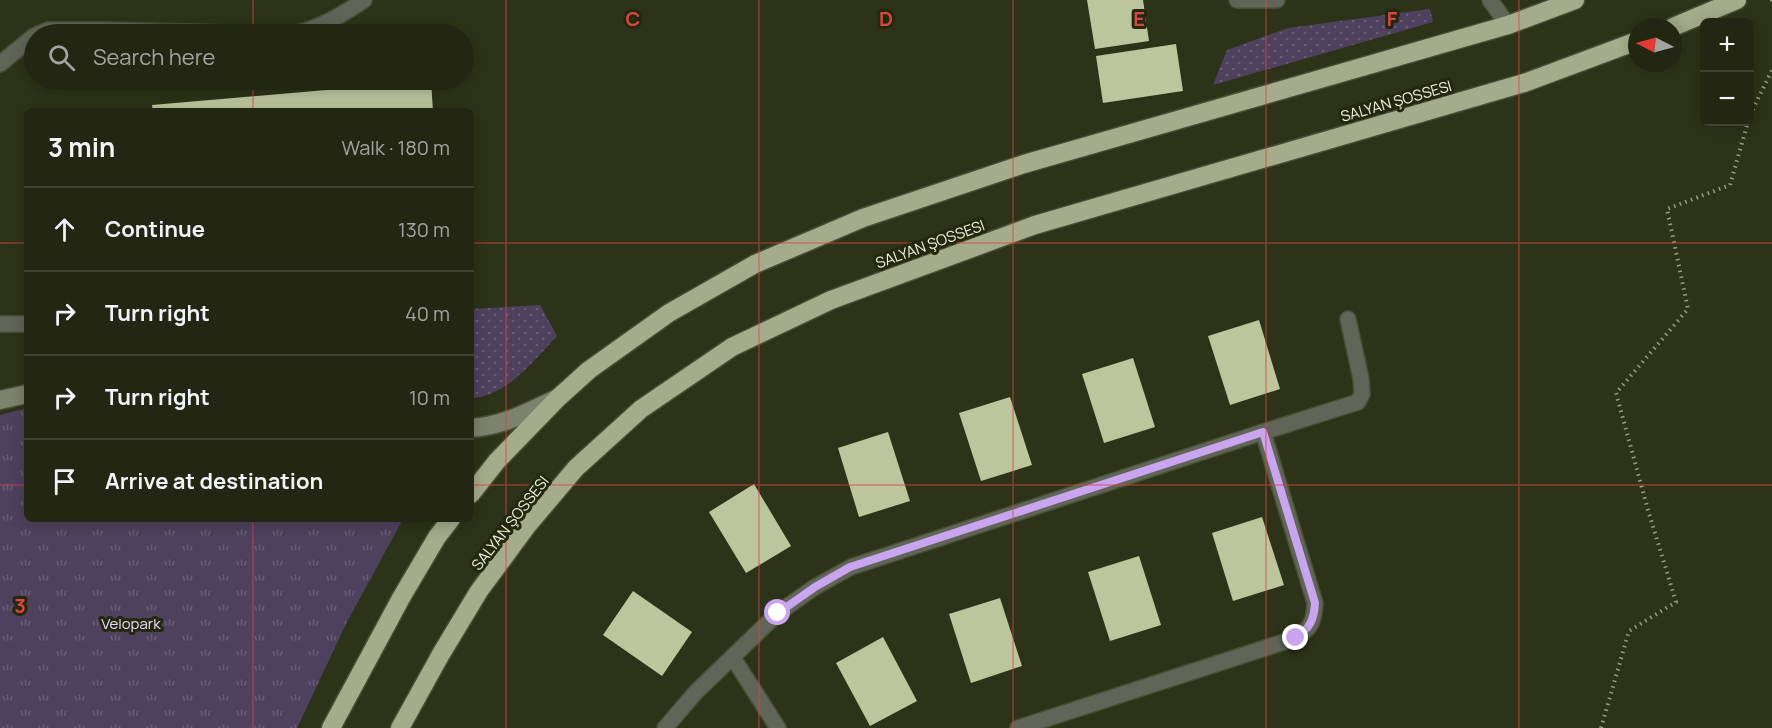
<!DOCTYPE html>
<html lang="en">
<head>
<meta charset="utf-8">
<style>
  :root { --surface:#222612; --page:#2a2e1b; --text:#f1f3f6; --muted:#a2a59f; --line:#3f4332 }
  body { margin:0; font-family:Manrope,sans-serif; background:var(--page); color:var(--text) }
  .controls { position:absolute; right:18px; top:18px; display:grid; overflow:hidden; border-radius:9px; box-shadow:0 3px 15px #0003 }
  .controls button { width:54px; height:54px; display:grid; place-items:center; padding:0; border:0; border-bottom:2px solid var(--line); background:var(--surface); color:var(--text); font:30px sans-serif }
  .compass { position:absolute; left:1628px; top:18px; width:54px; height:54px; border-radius:50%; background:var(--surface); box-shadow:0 3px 15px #0003; rotate:276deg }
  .stop { position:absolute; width:18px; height:18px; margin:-14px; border:4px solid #c8a5ee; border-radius:50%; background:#fff }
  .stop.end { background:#c8a5ee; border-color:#fff; box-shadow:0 2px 6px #0008 }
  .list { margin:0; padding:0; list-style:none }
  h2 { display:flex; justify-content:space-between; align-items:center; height:78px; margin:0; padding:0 24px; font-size:26px }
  h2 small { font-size:20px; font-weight:400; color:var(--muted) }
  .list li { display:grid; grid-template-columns:39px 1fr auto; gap:18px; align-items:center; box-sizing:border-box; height:84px; padding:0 24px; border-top:2px solid var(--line) }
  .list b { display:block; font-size:22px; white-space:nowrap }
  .list em { font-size:20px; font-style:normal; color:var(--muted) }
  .icon { flex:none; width:33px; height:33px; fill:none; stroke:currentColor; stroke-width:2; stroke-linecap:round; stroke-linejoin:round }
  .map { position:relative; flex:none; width:1772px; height:728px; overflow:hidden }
  .search { position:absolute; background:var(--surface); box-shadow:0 3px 15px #0003; left:24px; top:24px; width:450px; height:66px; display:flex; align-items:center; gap:15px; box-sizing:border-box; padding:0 21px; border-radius:33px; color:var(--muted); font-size:22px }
  .panel { position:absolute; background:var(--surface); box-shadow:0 3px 15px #0003; left:24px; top:108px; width:450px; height:414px; border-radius:9px }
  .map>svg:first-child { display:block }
  .grass { fill:url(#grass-dots) }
  .park { fill:url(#park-tufts) }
  .building { fill:#bcc69d }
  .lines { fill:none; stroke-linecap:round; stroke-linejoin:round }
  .lane-casing { stroke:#484e34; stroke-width:18 }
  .secondary-casing { stroke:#484e34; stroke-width:21 }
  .highway-casing { stroke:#484e34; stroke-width:21 }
  .path { stroke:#969b86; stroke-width:4; stroke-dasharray:1.5 4.5; stroke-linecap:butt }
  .lane { stroke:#616558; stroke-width:15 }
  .secondary { stroke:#7d826d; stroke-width:18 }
  .highway { stroke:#a4ac8c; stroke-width:18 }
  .route { stroke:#c8a5ee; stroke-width:8 }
  .grid { fill:none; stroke:#da4644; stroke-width:1.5; stroke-opacity:0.55 }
  .labels { text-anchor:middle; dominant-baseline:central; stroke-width:6; stroke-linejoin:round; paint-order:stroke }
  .street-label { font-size:15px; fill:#eef3e2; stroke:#24290e }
  .park-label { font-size:15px; fill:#e8d7fc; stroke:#24290e }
  .grid-label { font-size:20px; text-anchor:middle; font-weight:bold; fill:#da4644; stroke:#24290e; stroke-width:6; stroke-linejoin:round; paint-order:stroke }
</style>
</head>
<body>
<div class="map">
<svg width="1772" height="728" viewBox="0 0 1772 728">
  <defs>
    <pattern id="grass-dots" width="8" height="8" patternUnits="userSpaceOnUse" patternTransform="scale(1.5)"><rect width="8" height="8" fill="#4e415e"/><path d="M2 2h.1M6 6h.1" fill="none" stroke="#685d75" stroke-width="1.8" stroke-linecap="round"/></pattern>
    <pattern id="park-tufts" width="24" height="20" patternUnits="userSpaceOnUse" patternTransform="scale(1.5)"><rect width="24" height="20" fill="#4e415e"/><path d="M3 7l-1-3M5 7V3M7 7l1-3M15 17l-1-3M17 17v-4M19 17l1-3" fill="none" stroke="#685d75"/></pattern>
  </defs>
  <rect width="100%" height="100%" fill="#2d3318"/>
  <path class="grass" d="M1430,9L1433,22L1213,85L1227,50L1288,28Z
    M540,305L557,336C534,360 506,397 471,398V309Z"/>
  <path class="park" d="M27,408V519H403L347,622L297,728H0V415Z"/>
  <path class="building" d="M1087,0H1143L1149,41L1095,49Z
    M1176,44L1183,91L1103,103L1096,56Z
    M431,81L433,111H153L152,105Z
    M1259,320L1280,389L1230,405L1208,336Z
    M1133,358L1155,427L1104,443L1082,374Z
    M1010,397L1032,465L981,481L959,413Z
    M888,432L910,501L859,517L838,448Z
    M754,484L791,546L746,573L709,512Z
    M1262,517L1284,585L1233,601L1212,533Z
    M1139,556L1161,625L1110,641L1088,572Z
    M633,591L692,632L662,676L603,635Z
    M1000,598L1022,666L971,683L949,614Z
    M883,637L917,701L870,726L836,663Z"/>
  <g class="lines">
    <defs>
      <path id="lane" d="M1237,0H1277
        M1490,0L1508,25
        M38,34L48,30H105L270,34
        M294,34C320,28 342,15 364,0
        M0,64L34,36
        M0,324H27
        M1263,432L1358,402L1362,394L1361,379L1348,319
        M733,658L778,728
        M665,728L696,692L778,613L815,587L851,567L1263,432L1315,603C1314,622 1311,628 1296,638L1018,728"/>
      <path id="secondary" d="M0,400L27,394
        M471,428C503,426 528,412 556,399"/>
      <path id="highway" d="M1673,27L1737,0
        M471,494L497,461L558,398L589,370L669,313L755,264L863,218L1024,164L1508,25L1575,0
        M331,728L401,598L437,537L451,519
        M400,728L441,654L479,591L527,526L576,468L641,409L732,347L831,300L1035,225L1524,83L1637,41"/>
    </defs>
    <use href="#lane" class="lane-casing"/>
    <use href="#secondary" class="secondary-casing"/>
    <use href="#highway" class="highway-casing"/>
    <path class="path" d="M1772,0V3
      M1750,115L1772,70
      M1601,728L1629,631L1676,602L1648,510L1616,393L1688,309L1667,209L1730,185L1748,122"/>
    <use href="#lane" class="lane"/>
    <use href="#secondary" class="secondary"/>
    <use href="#highway" class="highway"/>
  </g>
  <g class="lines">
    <path class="route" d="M778,613L815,587L850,567L1263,432L1315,603C1314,620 1310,628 1296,638"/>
  </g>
  <path class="grid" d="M253,0V34M506,0V728M759,0V728M1013,0V728M1266,0V728M1519,0V728M253,80V111M0,243H27M471,243H1772M0,485H27M471,485H1772M253,519V728"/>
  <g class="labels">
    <g class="street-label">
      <text transform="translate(1396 101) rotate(-16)">SALYAN ŞOSSESI</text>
      <text transform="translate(930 244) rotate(-20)">SALYAN ŞOSSESI</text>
      <text transform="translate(510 523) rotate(-52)">SALYAN ŞOSSESI</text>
    </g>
    <g class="park-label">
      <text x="131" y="623">Velopark</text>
    </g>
  </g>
  <g class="grid-label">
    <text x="633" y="26">C</text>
    <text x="886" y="26">D</text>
    <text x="1139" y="26">E</text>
    <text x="1392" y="26">F</text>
    <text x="20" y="613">3</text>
  </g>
</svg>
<div class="controls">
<button>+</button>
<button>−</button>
</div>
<svg class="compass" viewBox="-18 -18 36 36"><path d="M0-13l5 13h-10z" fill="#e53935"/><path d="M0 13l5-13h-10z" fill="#a2a59f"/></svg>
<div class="stop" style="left:778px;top:613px"></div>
<div class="stop end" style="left:1296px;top:638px"></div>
<div class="search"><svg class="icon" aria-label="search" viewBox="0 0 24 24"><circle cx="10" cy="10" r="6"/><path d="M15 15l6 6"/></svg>Search here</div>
<section class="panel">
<h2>3 min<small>Walk · 180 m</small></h2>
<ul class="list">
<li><svg class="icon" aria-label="ahead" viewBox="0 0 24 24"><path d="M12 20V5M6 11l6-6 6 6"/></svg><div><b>Continue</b></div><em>130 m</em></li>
<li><svg class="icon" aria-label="right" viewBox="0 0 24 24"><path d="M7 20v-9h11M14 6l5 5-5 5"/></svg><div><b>Turn right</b></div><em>40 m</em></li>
<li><svg class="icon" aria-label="right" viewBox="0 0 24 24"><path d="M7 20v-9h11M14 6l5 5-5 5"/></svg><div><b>Turn right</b></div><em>10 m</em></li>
<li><svg class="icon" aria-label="arrive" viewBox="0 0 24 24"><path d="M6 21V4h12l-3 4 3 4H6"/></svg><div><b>Arrive at destination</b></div></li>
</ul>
</section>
</div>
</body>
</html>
